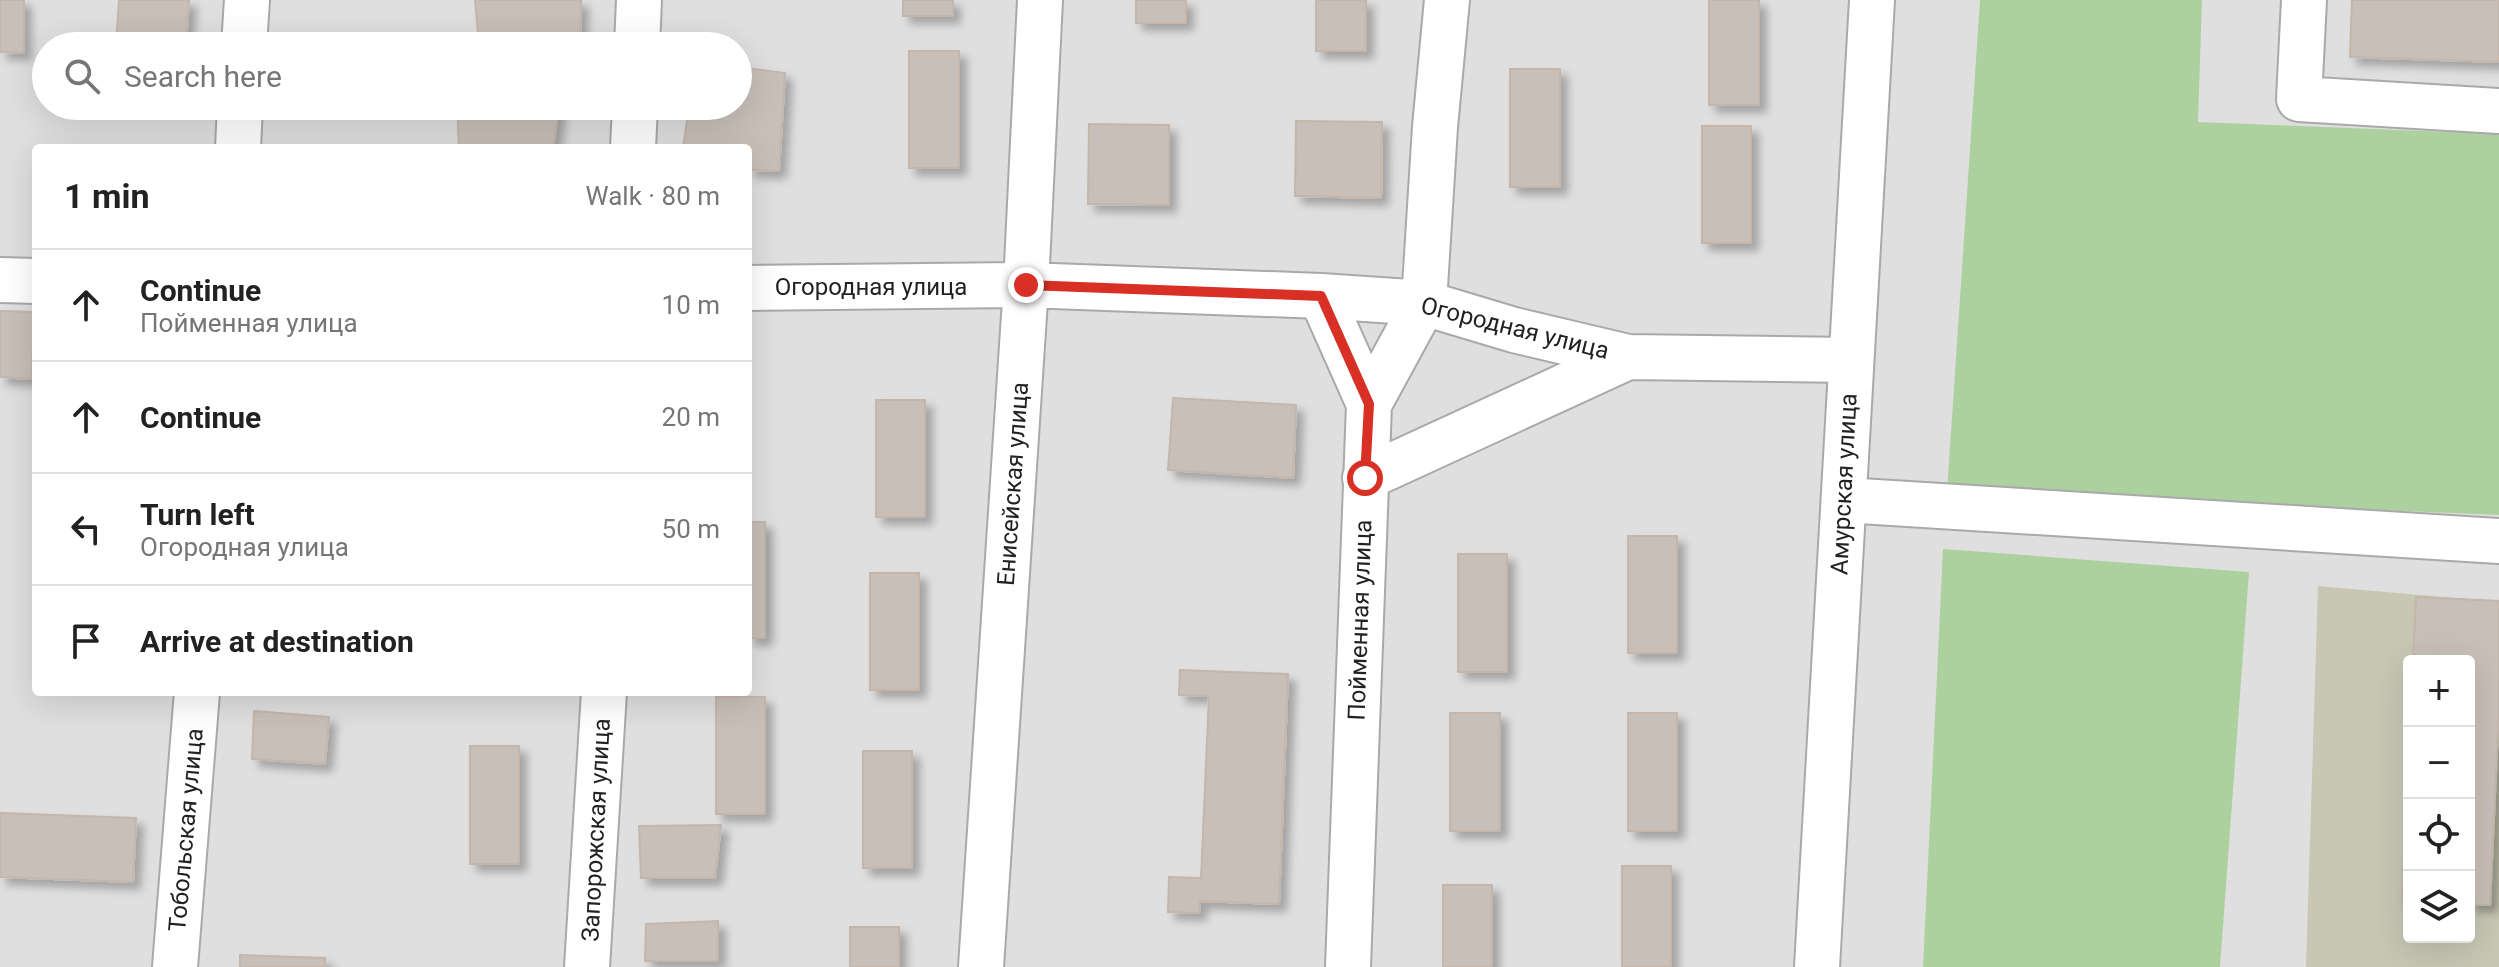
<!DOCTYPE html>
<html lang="en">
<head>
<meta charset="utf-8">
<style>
  :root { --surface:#fff; --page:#f6f6f6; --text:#222; --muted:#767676; --line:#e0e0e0 }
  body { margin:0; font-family:Roboto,sans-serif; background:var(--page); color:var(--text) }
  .controls { position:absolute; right:24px; bottom:24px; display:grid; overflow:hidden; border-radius:8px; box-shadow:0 8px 32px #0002 }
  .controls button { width:72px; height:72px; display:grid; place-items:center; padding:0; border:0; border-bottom:2px solid var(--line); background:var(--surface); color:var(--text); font:40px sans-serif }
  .stop { position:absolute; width:24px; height:24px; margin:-18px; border:6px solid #d93025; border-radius:50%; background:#fff }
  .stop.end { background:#d93025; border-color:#fff; box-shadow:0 2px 8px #0008 }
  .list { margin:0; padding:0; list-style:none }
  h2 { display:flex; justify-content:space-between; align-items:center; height:104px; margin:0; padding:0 32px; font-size:34px }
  h2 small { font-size:26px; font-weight:400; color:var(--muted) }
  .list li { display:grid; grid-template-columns:52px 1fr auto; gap:24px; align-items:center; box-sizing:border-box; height:112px; padding:0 32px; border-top:2px solid var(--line) }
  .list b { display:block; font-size:30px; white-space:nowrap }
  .list p { margin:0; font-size:26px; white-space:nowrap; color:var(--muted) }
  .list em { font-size:26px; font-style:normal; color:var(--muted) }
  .icon { flex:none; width:44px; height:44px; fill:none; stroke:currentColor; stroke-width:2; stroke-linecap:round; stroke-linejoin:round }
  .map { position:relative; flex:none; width:2499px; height:967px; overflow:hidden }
  .search { position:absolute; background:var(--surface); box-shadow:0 8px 32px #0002; left:32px; top:32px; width:720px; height:88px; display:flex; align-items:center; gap:20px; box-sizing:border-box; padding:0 28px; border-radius:44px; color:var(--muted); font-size:30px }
  .panel { position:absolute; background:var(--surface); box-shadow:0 8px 32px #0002; left:32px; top:144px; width:720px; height:552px; border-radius:8px }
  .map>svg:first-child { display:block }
  .residential { fill:#e0dfdf; fill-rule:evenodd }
  .construction { fill:#c7c7b4; fill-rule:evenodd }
  .forest { fill:#add19e }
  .building { fill:#c7bfb8; stroke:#c4b6ab; stroke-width:2; filter:url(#shadow) }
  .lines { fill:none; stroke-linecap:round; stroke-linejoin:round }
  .minor-casing { stroke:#a9a9a9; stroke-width:48 }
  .minor { stroke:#fff; stroke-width:44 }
  .route { stroke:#d93025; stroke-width:10 }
  .labels { text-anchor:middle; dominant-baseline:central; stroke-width:8; stroke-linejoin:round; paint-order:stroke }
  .street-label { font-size:24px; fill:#222; stroke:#fff }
</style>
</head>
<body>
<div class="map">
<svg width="2499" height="967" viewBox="0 0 2499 967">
  <defs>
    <filter id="shadow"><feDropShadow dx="7" dy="7" stdDeviation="4" flood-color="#0004"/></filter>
  </defs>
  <rect width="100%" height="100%" fill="#f2efe9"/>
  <path class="residential" d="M0,0H2499V967H0ZM46,46H738V106H46ZM36,148H748V692H36ZM2409,661H2469V937H2409Z"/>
  <path class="construction" d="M2318,586L2499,602V967H2306ZM2409,661H2469V937H2409Z"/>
  <path class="forest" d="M1980,0H2202L2198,122L2499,134V515L1947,492Z
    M1943,549L2249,572L2220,967H1923Z"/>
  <path class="building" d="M0,0H24V53L0,52Z
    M119,0H189L186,46H116Z
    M475,0H581L580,46L479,45Z
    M903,0H953V16H903Z
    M1136,0H1186V23H1136Z
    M1316,0H1366V51H1316Z
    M1709,0H1759V105H1709Z
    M2352,0H2499V62L2350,57Z
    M909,51H959V168H909Z
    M738,67L785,73L779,171L748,170V148H683L689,106H738Z
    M1510,69H1560V187H1510Z
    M457,106H559L553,148H459Z
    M1296,121L1382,122L1381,198L1295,196Z
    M1089,124L1169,125V205L1088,204Z
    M1702,126H1751V243H1702Z
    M0,311L35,312L31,379L0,377Z
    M1173,398L1296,405L1293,478L1168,470Z
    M876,400H925V517H876Z
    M748,522H765V638H748Z
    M1628,536H1677V653H1628Z
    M1458,554H1507V672H1458Z
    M870,573H919V690H870Z
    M2416,597L2499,601V706L2490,905L2469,904V661H2413Z
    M1180,670L1288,674L1279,904L1200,901L1199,913L1168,912L1169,877L1201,878L1209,696L1179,695Z
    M716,697H765V814H716Z
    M254,711L329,717L325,764L252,759Z
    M1450,713H1500V831H1450Z
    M1628,713H1677V831H1628Z
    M470,746H519V864H470Z
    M2409,746V901H2402Z
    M863,751H912V868H863Z
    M0,813L136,818L133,882L0,877Z
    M721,825L715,878H641L639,826Z
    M1622,866H1671V967H1622Z
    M1443,885H1492V967H1443Z
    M718,921V961H645L646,924Z
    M850,927H899V967H850Z
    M240,955L325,958V967H240Z"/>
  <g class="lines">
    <defs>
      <path id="minor" d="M2304,0L2299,99L2499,111
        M244,46L247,0
        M637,46L639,0
        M238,148L240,106
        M633,148L635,106
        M0,280L36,281
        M748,288L1026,285L1321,296L1424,303L1514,330L1628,357L1850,360
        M1321,296L1369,404
        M1365,478L1628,357
        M1844,500L2499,541
        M175,967L197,692
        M587,967L604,692
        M981,967L1026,285L1040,0
        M1348,967L1369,404L1424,303L1435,127L1447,0
        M1817,967L1872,0"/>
    </defs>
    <use href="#minor" class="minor-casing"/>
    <use href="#minor" class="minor"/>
  </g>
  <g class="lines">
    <path class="route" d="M1026,285L1321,296L1369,404L1365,478"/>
  </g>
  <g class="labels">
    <g class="street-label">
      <text x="871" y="287">Огородная улица</text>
      <text transform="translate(1515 328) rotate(14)">Огородная улица</text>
      <text transform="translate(1013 484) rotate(-86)">Енисейская улица</text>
      <text transform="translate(1844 484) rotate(-87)">Амурская улица</text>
      <text transform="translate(1360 620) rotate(-88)">Пойменная улица</text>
      <text transform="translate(186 830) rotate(-85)">Тобольская улица</text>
      <text transform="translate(596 830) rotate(-87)">Запорожская улица</text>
    </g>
  </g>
</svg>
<div class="controls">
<button>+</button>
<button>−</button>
<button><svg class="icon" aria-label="locate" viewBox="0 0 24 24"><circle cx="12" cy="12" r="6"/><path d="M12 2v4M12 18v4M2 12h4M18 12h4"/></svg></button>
<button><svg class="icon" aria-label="layers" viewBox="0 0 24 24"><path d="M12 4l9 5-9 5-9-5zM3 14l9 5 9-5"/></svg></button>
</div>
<div class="stop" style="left:1365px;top:478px"></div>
<div class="stop end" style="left:1026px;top:285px"></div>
<div class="search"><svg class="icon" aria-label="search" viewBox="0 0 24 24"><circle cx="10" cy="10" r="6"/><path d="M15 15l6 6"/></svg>Search here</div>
<section class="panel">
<h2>1 min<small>Walk · 80 m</small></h2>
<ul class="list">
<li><svg class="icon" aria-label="ahead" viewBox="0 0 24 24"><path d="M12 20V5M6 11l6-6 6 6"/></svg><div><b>Continue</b><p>Пойменная улица</p></div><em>10 m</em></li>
<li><svg class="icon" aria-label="ahead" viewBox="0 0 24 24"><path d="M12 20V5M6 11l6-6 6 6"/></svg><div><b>Continue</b></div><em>20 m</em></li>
<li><svg class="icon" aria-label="left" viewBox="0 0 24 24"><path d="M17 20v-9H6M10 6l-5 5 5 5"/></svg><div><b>Turn left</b><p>Огородная улица</p></div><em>50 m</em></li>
<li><svg class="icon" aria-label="arrive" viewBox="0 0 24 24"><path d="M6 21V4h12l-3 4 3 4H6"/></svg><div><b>Arrive at destination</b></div></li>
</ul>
</section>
</div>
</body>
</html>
